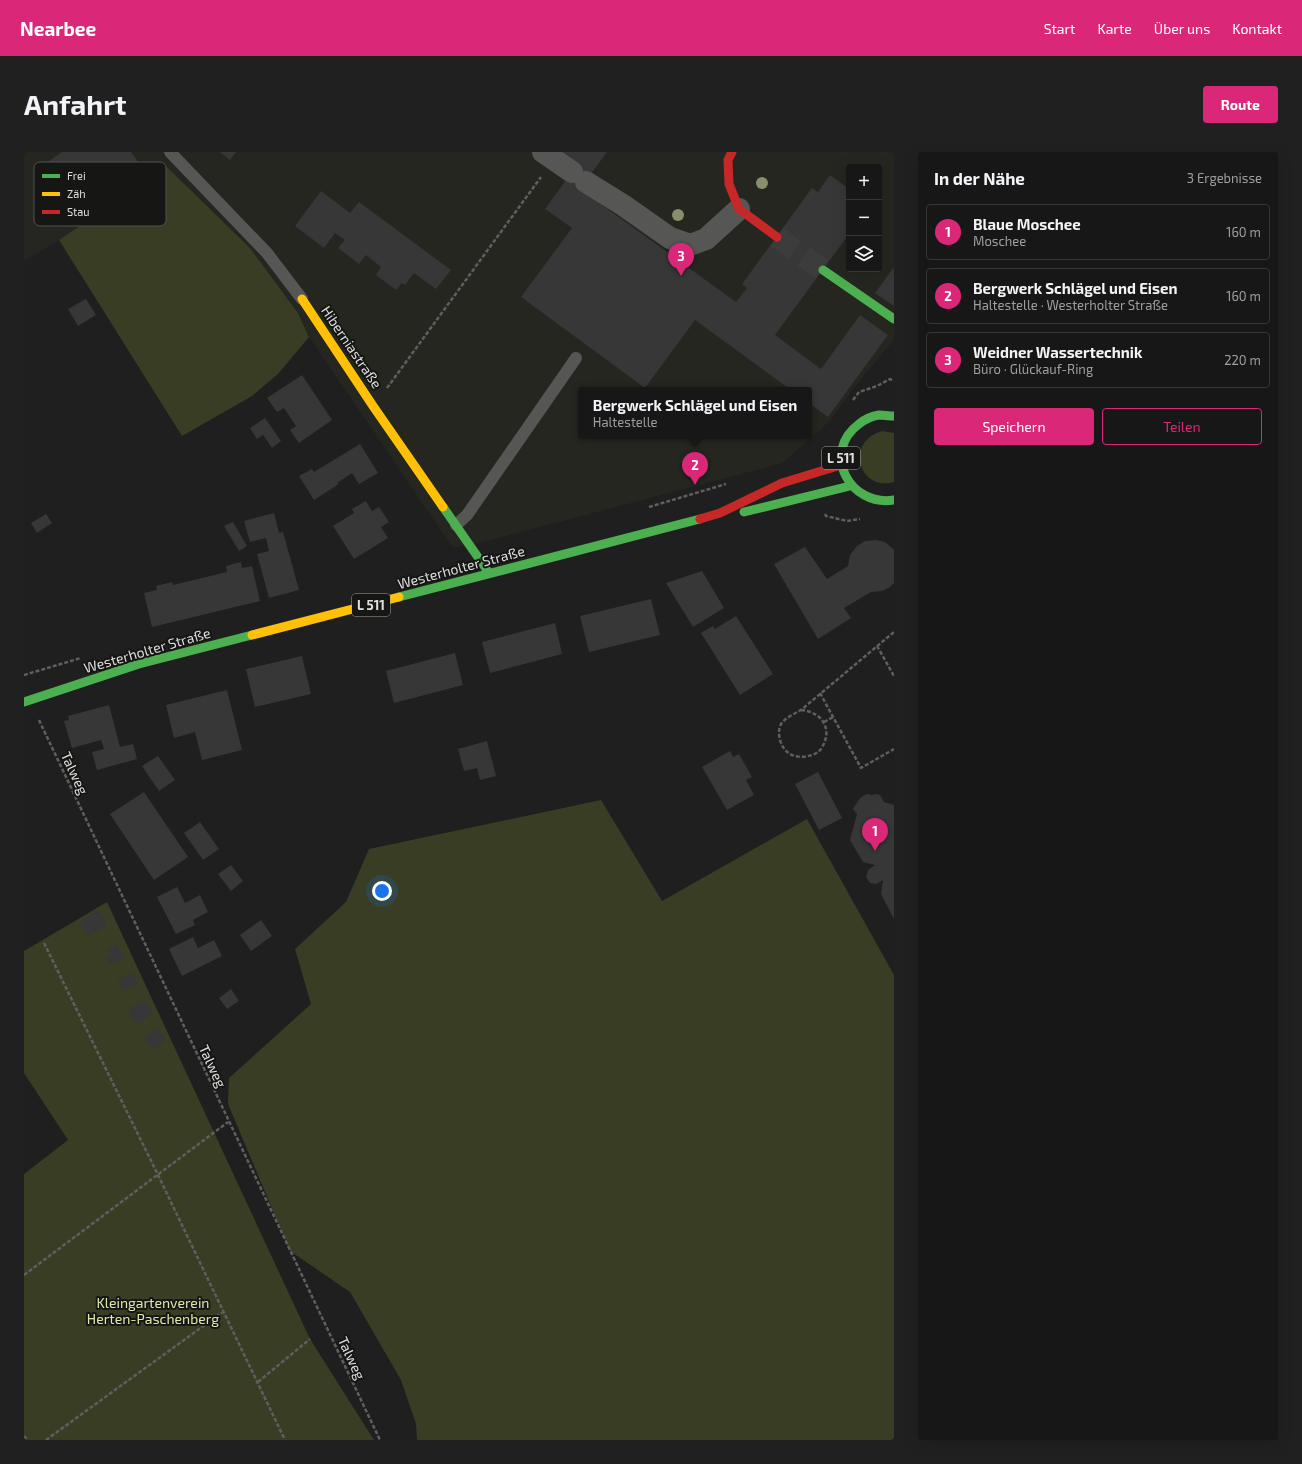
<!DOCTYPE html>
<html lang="de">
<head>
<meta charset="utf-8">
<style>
  :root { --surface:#171717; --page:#202020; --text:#f1f3f6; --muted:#9e9fa1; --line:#363636; --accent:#db2777 }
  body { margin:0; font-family:"Exo 2",sans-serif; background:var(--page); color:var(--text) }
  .controls { position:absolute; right:12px; top:12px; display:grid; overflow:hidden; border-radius:4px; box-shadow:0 4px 16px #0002 }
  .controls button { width:36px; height:36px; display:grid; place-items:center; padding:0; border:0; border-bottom:1px solid var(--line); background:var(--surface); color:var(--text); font:20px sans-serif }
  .you { position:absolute; left:358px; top:739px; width:14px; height:14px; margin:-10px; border:3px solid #fff; border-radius:50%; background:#1a73e8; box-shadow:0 0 0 6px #1a73e833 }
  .badge { display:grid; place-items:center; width:26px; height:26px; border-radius:50%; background:var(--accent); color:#fff; font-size:13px; font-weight:700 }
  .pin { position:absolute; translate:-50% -33px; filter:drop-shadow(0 1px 2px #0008) }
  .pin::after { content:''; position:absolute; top:21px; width:14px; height:12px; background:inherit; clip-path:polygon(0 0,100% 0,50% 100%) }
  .popup { position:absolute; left:554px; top:235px; width:234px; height:52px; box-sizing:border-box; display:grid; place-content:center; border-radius:4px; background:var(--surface); filter:drop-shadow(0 1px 3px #0005); font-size:13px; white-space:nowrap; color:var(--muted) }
  .popup b { font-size:15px; color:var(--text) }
  .popup::after { content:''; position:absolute; left:50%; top:100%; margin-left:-8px; border:8px solid transparent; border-top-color:var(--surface) }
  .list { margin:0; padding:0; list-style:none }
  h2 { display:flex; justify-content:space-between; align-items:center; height:52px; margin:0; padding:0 16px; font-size:17px }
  h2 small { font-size:13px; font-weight:400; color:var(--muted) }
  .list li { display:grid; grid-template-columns:26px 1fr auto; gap:12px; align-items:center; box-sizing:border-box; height:56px; margin:0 8px 8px; padding:0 8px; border:1px solid var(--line); border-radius:4px }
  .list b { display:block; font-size:15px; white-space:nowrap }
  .list p { margin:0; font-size:13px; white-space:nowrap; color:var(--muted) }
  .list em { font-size:13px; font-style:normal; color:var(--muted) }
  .actions { display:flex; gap:8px; padding:12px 16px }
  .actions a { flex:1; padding:9px 0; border:1px solid var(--accent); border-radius:4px; text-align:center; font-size:14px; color:var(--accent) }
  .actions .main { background:var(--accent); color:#fff }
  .icon { flex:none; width:22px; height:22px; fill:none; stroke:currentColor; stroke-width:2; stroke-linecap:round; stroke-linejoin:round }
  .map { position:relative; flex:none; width:870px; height:1288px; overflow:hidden; border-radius:4px }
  header { display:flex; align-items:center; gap:24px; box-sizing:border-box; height:56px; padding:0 20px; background:var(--accent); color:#fff }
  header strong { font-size:19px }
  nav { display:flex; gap:22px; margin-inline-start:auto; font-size:14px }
  .intro { display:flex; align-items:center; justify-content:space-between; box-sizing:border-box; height:96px; padding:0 24px }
  h1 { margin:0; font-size:28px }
  .button { padding:10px 18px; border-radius:4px; background:var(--accent); color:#fff; font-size:14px; font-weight:700 }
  main { display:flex; gap:24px; padding:0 24px }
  aside { flex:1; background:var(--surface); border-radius:4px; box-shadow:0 4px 16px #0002 }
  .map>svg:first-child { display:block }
  .built { fill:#24261f; fill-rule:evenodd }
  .green { fill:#383d24 }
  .building { fill:#373737 }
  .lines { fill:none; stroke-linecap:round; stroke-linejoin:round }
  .secondary-tunnel { stroke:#3c3c3c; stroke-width:22; stroke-dasharray:22 11; stroke-linecap:butt }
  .path { stroke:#5f5f5f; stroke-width:2.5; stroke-dasharray:4 2; stroke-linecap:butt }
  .lane { stroke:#565655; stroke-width:12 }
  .street { stroke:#565655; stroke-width:22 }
  .fast { stroke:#4caf50; stroke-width:9 }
  .slow { stroke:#ffc107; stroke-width:9 }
  .jam { stroke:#c62828; stroke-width:9 }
  .tree { fill:#878f6c }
  .labels { text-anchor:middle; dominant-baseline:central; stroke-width:4; stroke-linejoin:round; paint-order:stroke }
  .shield { fill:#161715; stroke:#a3a3a2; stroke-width:1 }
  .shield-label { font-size:13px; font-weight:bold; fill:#dfdfde }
  .street-label { font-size:14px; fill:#dfdfde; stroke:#161715 }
  .park-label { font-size:14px; fill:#dceaab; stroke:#161715 }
  .key { fill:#161715; stroke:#525351; stroke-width:1 }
  .key-label { font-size:11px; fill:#dfdfde }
</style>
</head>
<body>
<header>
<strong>Nearbee</strong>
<nav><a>Start</a><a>Karte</a><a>Über uns</a><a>Kontakt</a></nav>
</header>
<div class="intro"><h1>Anfahrt</h1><a class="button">Route</a></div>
<main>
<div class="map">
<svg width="870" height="1288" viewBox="0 0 870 1288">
  <rect width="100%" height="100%" fill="#1f1f1f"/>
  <path class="built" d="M0,0H870V188L829,237L806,269L759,311L459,390L429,396L285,185L274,161L226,96L143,15L35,88L0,109ZM825,15H855V117H825ZM557,238H785V284H557Z"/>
  <path class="green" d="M143,15L226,96L274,161L285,185L254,222L228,244L158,284L35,88Z
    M858,279L870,281V330C835,340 820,290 858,279Z
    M577,648L638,749L783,667L870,823V1288H393L392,1272L377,1228L326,1140L266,1099L204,952L205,926L287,852L271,797L322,750L345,697Z
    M83,750L286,1187L350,1288H0V1022L44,988L0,921V799Z"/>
  <path class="building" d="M38,0H107L121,20L47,71L11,19Z
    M196,0H212L206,8Z
    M535,0H583L556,37L712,150L723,136L718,132L788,36L794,40L806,23L825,37V82L751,183L797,217L836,163L864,183L804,265L785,251V238H767L671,168L621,236L497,145L548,76L521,57L553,13Z
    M297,39L326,61L335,50L427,118L412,137L390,121L381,133L378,131L372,138L352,123L357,115L342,103L335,112L314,96L321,88L311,81L300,96L271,74Z
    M870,115V154L851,141Z
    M62,147L72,163L54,174L44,157Z
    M278,223L308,268L275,291L266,278L272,274L260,256L253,260L243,246Z
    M241,266L257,289L248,296L239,283L233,287L226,276Z
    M336,292L354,321L335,332L328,321L313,331L315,332L290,348L275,324L288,317L290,320Z
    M342,349L348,359L355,355L365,370L357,375L364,386L330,407L309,374L330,361L328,357Z
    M250,361L255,381L259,380L275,438L245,446L233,402L245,399L242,386L226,390L220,369Z
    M22,362L28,371L13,381L7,371Z
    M209,370L223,394L215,399L200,374Z
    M852,388L861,390L870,398V431L866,435L858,439L847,440L820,456L827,466L794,487L750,412L781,395L803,427L824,414L826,403L833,394L841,389Z
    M217,410L218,416L228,414L236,449L128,475L120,441L133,438L132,434L148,430L149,433L203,420L202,414Z
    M678,419L700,456L669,475L642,431Z
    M627,447L636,483L565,500L556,464Z
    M712,464L749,522L716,543L677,481L689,474L691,477Z
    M531,471L538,502L466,521L458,490Z
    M431,501L439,533L370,551L362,519Z
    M278,504L287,542L231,555L222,517Z
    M203,538L218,598L178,608L171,580L150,586L142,553Z
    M85,553L96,595L109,592L113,607L73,618L68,600L80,597L77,588L48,596L40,569L45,568L44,564Z
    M463,589L472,624L456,628L453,616L440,619L434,597Z
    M706,599L709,605L715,602L728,625L722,628L730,643L703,658L678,615Z
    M134,604L151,628L135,639L118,614Z
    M794,620L818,666L795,678L771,632Z
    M120,640L164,705L130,728L86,662Z
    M843,642L848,643L851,642L856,643L860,650L870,653V767L857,742L859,728L852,732L846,731L842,725L844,718L851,713L839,710L826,688L833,662L829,657L836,646Z
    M176,670L195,697L179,708L160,681Z
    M207,713L219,729L207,739L194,722Z
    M153,735L161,751L176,743L184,760L169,768L171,773L152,782L133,745Z
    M74,758L83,773L65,784L56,769Z
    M237,768L248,784L227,799L216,783Z
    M169,785L174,796L190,788L198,804L158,824L145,797Z
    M92,792L100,805L87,813L82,806L87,803L84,797Z
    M109,821L114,832L99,839L94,828Z
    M207,837L215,849L203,857L195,846Z
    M120,848L129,861L113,872L104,858Z
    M134,876L142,888L128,897L120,885Z"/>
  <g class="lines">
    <path class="secondary-tunnel" d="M753,85L799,118"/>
    <path class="path" d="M363,236L517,25
      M829,248L835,240L853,234L866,227L870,229
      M625,355L702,332
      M801,362L802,364L823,369L836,367
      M853,494L870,524
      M0,523L57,506
      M796,541L837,616L870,597
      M777,558C798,560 810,577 797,597C791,605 774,607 766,602C757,597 752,582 757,572C761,566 770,562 777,558L870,480
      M15,568L356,1288
      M800,570L809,565
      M20,791L134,1023L261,1288
      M0,1123L204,970
      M234,1230L286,1187
      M0,1284L3,1288
      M22,1288L200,1159"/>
    <path class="lane" d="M146,0L243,101L278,147
      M432,373L443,363L552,206"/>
    <path class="street" d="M519,0L548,20
      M562,30L599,53L646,86L666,93L682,87L715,57"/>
    <path class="fast" d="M799,118L870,167
      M870,264C865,264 859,263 855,263C848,264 840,268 835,272C797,300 825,355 870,348
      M419,355L465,421
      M720,360L826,334
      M375,445L676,367
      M0,550L115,512L228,483"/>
    <path class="slow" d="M278,147L349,254L419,355
      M228,483L375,445"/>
    <path class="jam" d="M708,0L704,8L705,32L715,57L753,85
      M676,367L696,361L758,331L817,313"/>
  </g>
  <g class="tree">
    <circle cx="738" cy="31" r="6"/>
    <circle cx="654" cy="63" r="6"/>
  </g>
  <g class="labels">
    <g class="shield">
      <rect x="798" y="295" width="38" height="22" rx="3"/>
      <rect x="328" y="442" width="38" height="22" rx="3"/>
    </g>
    <g class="shield-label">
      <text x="817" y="306">L 511</text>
      <text x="347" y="453">L 511</text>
    </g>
    <g class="street-label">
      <text transform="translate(328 195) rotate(56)">Hiberniastraße</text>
      <text transform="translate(437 415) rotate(-15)">Westerholter Straße</text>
      <text transform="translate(123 498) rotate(-16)">Westerholter Straße</text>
      <text transform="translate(51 621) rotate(65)">Talweg</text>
      <text transform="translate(189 914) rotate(65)">Talweg</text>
      <text transform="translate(328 1206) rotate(65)">Talweg</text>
    </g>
    <g class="park-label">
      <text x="129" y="1150">Kleingartenverein<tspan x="129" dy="16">Herten-Paschenberg</tspan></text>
    </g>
  </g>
  <rect x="10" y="10" width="132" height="64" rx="6" class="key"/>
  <rect x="18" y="22" width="18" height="4" fill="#4caf50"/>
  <rect x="18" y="40" width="18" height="4" fill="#ffc107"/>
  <rect x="18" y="58" width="18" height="4" fill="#c62828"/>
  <g class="key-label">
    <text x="43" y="28">Frei</text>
    <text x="43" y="46">Zäh</text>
    <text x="43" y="64">Stau</text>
  </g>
</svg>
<div class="controls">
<button>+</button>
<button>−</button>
<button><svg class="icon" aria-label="layers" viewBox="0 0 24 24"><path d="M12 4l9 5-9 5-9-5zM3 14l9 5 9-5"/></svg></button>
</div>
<div class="you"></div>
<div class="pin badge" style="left:851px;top:699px">1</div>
<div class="pin badge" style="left:671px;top:333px">2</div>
<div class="popup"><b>Bergwerk Schlägel und Eisen</b>Haltestelle</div>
<div class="pin badge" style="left:657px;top:124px">3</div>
</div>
<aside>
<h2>In der Nähe<small>3 Ergebnisse</small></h2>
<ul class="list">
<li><span class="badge">1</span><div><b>Blaue Moschee</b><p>Moschee</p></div><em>160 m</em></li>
<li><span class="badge">2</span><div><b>Bergwerk Schlägel und Eisen</b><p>Haltestelle · Westerholter Straße</p></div><em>160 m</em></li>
<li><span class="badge">3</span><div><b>Weidner Wassertechnik</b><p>Büro · Glückauf-Ring</p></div><em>220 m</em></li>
</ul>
<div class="actions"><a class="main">Speichern</a><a>Teilen</a></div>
</aside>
</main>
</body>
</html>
